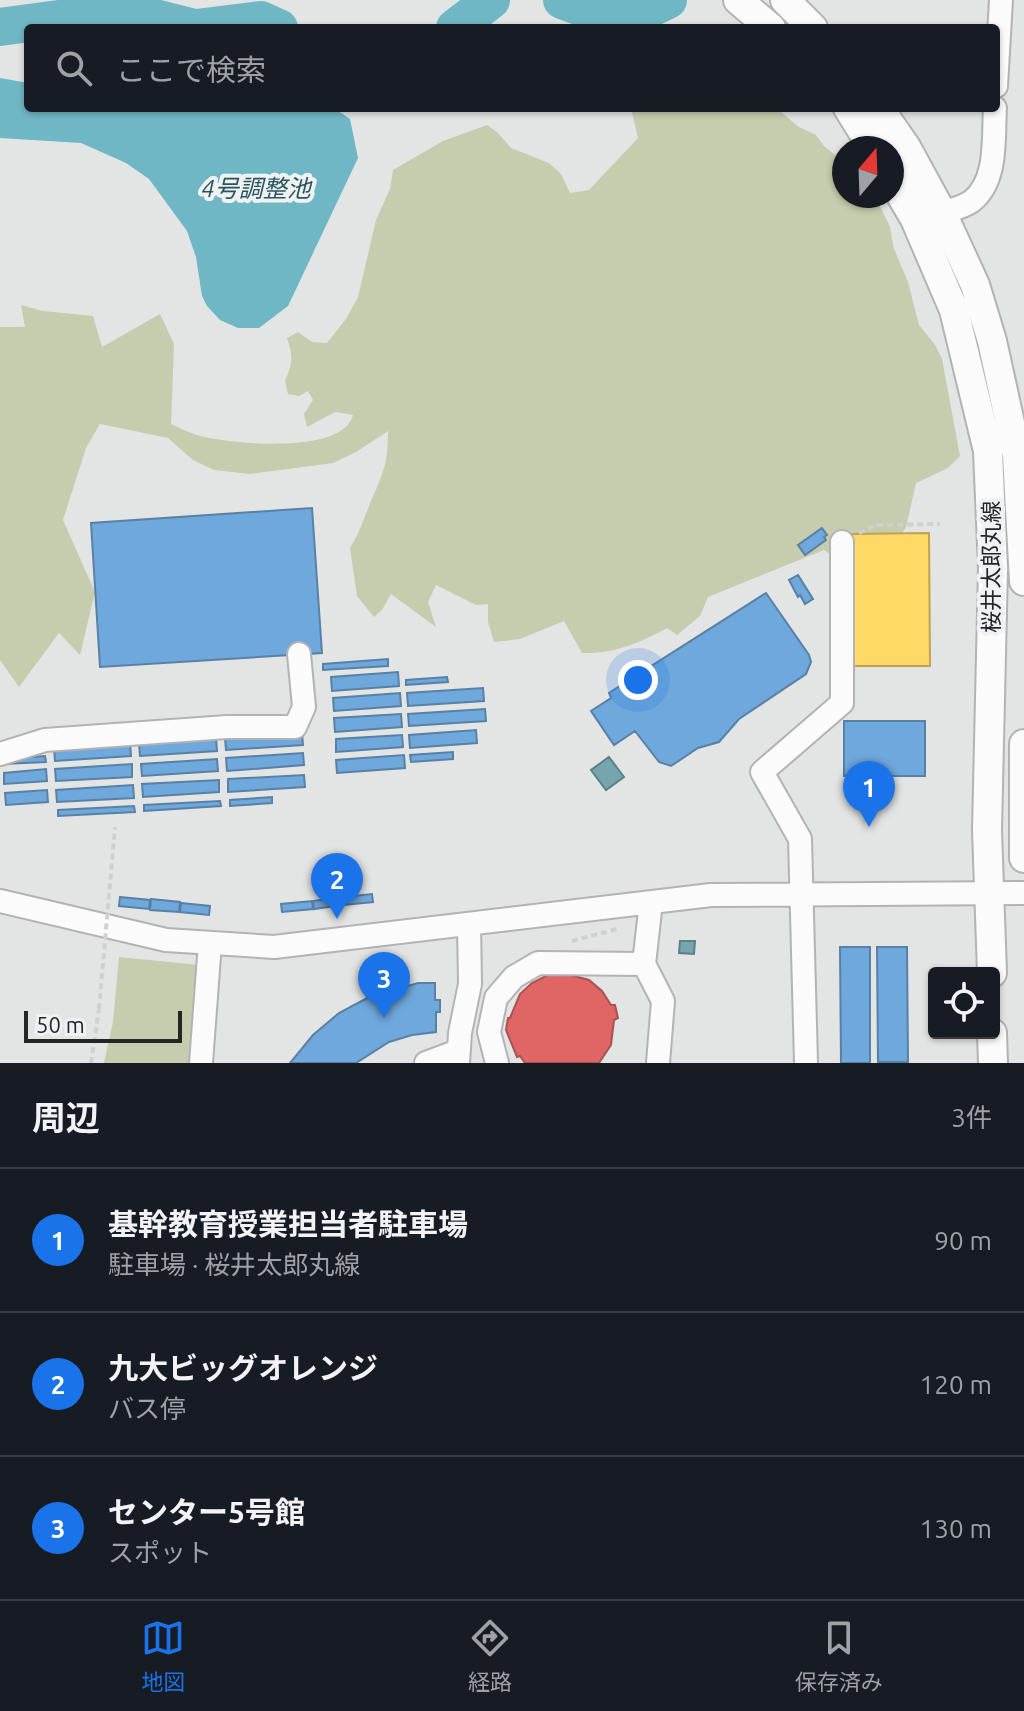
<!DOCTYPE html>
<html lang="ja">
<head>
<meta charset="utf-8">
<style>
  :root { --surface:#171b24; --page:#242831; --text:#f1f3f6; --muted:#9ea1a6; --line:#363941; --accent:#1a73e8 }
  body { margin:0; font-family:Ubuntu,"Noto Sans JP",sans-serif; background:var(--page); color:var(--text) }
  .controls { position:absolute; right:24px; bottom:24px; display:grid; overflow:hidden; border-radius:8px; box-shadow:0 2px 6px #0004 }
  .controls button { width:72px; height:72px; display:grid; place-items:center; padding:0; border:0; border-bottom:2px solid var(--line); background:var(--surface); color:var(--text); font:40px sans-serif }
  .compass { position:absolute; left:832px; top:136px; width:72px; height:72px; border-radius:50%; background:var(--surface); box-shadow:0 2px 6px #0004; rotate:19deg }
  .scale { position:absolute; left:24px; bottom:20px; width:158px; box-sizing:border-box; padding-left:8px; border:4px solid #242525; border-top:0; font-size:22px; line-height:28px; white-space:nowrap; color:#242525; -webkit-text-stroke:6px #eff1f2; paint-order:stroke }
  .you { position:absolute; left:638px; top:680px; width:28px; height:28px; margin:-20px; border:6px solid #fff; border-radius:50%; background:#1a73e8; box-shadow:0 0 0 12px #1a73e833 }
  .badge { display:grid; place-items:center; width:52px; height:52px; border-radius:50%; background:var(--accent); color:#fff; font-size:26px; font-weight:700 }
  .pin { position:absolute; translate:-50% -66px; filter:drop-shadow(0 2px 4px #0008) }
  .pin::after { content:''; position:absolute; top:42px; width:28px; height:24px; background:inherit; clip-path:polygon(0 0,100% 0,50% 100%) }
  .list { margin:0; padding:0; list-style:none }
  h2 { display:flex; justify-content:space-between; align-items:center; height:104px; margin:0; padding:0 32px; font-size:34px }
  h2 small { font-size:26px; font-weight:400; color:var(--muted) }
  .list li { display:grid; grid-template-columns:52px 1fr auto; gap:24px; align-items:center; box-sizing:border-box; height:144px; padding:0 32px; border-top:2px solid var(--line) }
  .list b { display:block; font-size:30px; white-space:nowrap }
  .list p { margin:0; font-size:26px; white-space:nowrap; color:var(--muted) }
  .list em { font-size:26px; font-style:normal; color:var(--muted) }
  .icon { flex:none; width:44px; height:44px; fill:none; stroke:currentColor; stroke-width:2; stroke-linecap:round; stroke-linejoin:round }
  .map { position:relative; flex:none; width:1024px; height:1063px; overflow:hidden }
  .search { position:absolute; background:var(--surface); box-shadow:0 2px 6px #0004; left:24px; right:24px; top:24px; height:88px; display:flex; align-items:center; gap:20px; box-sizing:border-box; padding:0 28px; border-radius:8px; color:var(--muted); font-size:30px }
  .sheet { height:536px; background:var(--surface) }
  nav { display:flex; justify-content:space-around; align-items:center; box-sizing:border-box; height:112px; border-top:2px solid var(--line); background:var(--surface); font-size:22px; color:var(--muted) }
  nav a { display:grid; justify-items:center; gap:4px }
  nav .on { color:var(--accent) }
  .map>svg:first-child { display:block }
  .green { fill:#c6cdae }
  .water { fill:#70b7c5 }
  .homes { fill:#ffd966; stroke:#bda352; stroke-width:2 }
  .shops { fill:#e06666; stroke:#a85252; stroke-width:2 }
  .schools { fill:#6fa8dc; stroke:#5881a5; stroke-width:2 }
  .public { fill:#76a5af; stroke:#5d7f86; stroke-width:2 }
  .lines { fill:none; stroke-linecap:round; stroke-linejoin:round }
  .stream { stroke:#70b7c5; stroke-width:6 }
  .river { stroke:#70b7c5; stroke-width:38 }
  .minor-casing { stroke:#b3b3b3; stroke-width:26 }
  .major-casing { stroke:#b3b3b3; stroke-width:32 }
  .path { stroke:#d0d0d0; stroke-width:4; stroke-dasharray:6 4; stroke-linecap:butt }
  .minor { stroke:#fbfbfb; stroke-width:22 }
  .major { stroke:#fbfbfb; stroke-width:28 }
  .path-bridge { stroke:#d0d0d0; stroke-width:4; stroke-dasharray:6 4; stroke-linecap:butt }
  .labels { text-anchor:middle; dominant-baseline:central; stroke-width:8; stroke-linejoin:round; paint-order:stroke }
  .street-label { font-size:22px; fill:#242525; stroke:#eff1f2 }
  .water-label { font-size:24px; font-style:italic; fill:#29555f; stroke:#eff1f2 }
</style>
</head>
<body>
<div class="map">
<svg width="1024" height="1063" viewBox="0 0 1024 1063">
  <rect width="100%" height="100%" fill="#e3e4e4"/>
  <path class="green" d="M631,108H776L799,127L816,135L824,146L844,162V196H875L890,227L894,249L908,282L919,325L935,345L942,359L960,456L948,468L916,483L906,527L897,541L845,564L824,550L708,597L700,616L677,635L667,628C639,643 614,654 582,653L564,621L520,639L494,642L488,622V604L476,605L436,585L428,602L436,627L391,594L382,610L374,617L357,596L350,548C359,534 363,521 369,506C382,475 388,467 388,431L356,452L333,463L250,474L214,470L193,460L168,438L100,424L86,448L63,520L95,592L80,655L59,633L19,687L0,660V327H25L21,305L43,311L93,316L102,347L160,314L174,344L171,424C180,428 190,433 200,436C232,444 343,455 353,415L335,412L307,427L304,414L313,400L308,391L299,396L288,394L285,381C293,364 293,355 287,338L298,332L312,342L327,343L346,319L358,297L376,220L390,189L393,170L443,141L487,125L498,133L511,148L549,163L561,174L570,193L589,190L638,138Z
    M119,957L199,965L193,1063H104L113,1022Z"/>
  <path class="water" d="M0,78L28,83V108H334L350,119L358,158L288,306L259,328H238L220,320L207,306L202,296L196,257L187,231L149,179L126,163L81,143L0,138Z"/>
  <path class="homes" d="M929,533L930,666H850L849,534Z"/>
  <path class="shops" d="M547,969L589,980L602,991L611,1005H615L618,1018L614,1020L611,1045L599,1063H525L520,1056L517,1057L506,1030L508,1018H510L520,994L532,983L548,975Z"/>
  <path class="schools" d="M312,508L322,653L100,667L91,523Z
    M822,528L827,535L824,537L826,540L805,555L798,545Z
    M798,575L813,599L805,604L800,595L798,597L789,580Z
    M766,593L809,655L811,662L806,674L739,719L719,742L698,748L671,766L659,762L635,731L614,745L591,711L611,698L609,693Z
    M388,659V666L323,670V664Z
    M398,672L399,686L332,691L331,677Z
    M447,677L448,682L406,685V680Z
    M483,688L484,701L408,706L407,693Z
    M400,693L401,706L334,711L333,698Z
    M485,709L486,721L409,726L408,714Z
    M401,714L402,727L335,732L334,718Z
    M844,721H925V776H844Z
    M476,730L477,743L410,748L409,735Z
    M302,733L303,745L226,750L225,738Z
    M402,735L403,747L336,752V739Z
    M216,738L217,751L140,756L139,743Z
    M130,743L131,756L55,761L54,748Z
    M453,752V759L411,762L410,755Z
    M303,753L304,765L227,771L226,758Z
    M404,755L405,768L337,773L336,760Z
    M45,756L46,762L3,764V759Z
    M217,759L218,771L142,776L141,764Z
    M132,764V777L56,781L55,769Z
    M46,769L47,781L4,784V773Z
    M304,775L305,787L228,792V779Z
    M219,780V792L143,797L142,784Z
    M133,785L134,798L57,802L56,790Z
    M47,790L48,802L6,805L5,793Z
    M272,797V803L230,806V800Z
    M220,801L221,806L144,811V805Z
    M134,806L135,812L58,816V810Z
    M372,894L373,902L344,905L343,897Z
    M120,897L150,900L149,909L119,906Z
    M342,897L343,905L314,909L313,901Z
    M151,899L180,902L179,912L150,910Z
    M312,901L313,909L282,912L281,904Z
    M181,903L210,906L209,915L180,912Z
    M840,947H870V1063H841Z
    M877,947H907L908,1062H878Z
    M418,983H435V1000H440V1012H436V1032L412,1035L389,1042L356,1063H290L313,1035L339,1013L369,997Z"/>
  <path class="public" d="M609,757L624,777L606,790L591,770Z
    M680,941H695L694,954L679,953Z"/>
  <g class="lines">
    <path class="stream" d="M610,0L631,18"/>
    <path class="river" d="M562,0L587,9L631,18L668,0
      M0,27L96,14L131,12L194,28
      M196,28L261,20L279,28
      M455,28L491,0"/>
    <defs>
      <path id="minor" d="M996,86L1001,0
        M942,213C951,210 964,207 972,201C998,180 993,138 995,108
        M0,754L45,740L227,727H295L304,707L299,654
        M0,901L166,940L274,947L711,895L1024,893
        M651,902L644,964L663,1001L658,1063
        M201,1063L210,943
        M426,1063L458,1051
        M458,1063L460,1033L470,984L469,924
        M497,1063L489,1032L496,998L514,977L538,963L644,964
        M806,1063L800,839L762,772L842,703V542"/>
      <path id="major" d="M738,0L771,28
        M785,0L813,28
        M848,108L873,148
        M879,108L906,147L942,213L975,285L992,341L1017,455L1024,581
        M892,180L915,219L954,310L988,451L993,568L987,830L992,973
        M1024,744V858
        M992,1033L993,1063"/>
    </defs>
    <use href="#minor" class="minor-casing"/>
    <use href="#major" class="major-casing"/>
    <path class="path" d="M859,533L876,525L940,524
      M572,941L617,929
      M91,1063L99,1009"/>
    <use href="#minor" class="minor"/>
    <use href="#major" class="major"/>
    <path class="path-bridge" d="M99,1009L115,827"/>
  </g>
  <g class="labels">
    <g class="street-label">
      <text transform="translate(990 567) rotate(-90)">桜井太郎丸線</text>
    </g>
    <g class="water-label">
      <text x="256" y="188">4号調整池</text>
    </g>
  </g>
</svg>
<div class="controls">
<button><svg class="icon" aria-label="locate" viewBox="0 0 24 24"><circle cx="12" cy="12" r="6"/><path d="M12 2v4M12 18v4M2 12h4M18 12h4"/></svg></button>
</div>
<svg class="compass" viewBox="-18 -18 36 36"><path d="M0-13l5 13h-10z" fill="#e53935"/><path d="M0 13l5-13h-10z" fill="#9ea1a6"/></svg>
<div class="scale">50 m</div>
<div class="you"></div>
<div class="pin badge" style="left:869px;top:827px">1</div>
<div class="pin badge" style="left:337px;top:919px">2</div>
<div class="pin badge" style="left:384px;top:1018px">3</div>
<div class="search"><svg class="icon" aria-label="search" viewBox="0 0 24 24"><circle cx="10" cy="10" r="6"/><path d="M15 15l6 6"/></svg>ここで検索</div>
</div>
<section class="sheet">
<h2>周辺<small>3件</small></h2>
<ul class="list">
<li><span class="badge">1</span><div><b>基幹教育授業担当者駐車場</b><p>駐車場 · 桜井太郎丸線</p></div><em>90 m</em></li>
<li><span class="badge">2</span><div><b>九大ビッグオレンジ</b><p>バス停</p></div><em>120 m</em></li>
<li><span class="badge">3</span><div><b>センター5号館</b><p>スポット</p></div><em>130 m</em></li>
</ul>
</section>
<nav>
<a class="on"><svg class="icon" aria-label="map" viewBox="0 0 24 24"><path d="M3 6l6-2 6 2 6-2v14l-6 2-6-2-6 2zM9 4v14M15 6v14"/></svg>地図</a>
<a><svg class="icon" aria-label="directions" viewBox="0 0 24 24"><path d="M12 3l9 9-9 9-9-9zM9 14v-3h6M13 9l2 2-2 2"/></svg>経路</a>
<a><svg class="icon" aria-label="saved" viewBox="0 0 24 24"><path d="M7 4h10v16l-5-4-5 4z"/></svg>保存済み</a>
</nav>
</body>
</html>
